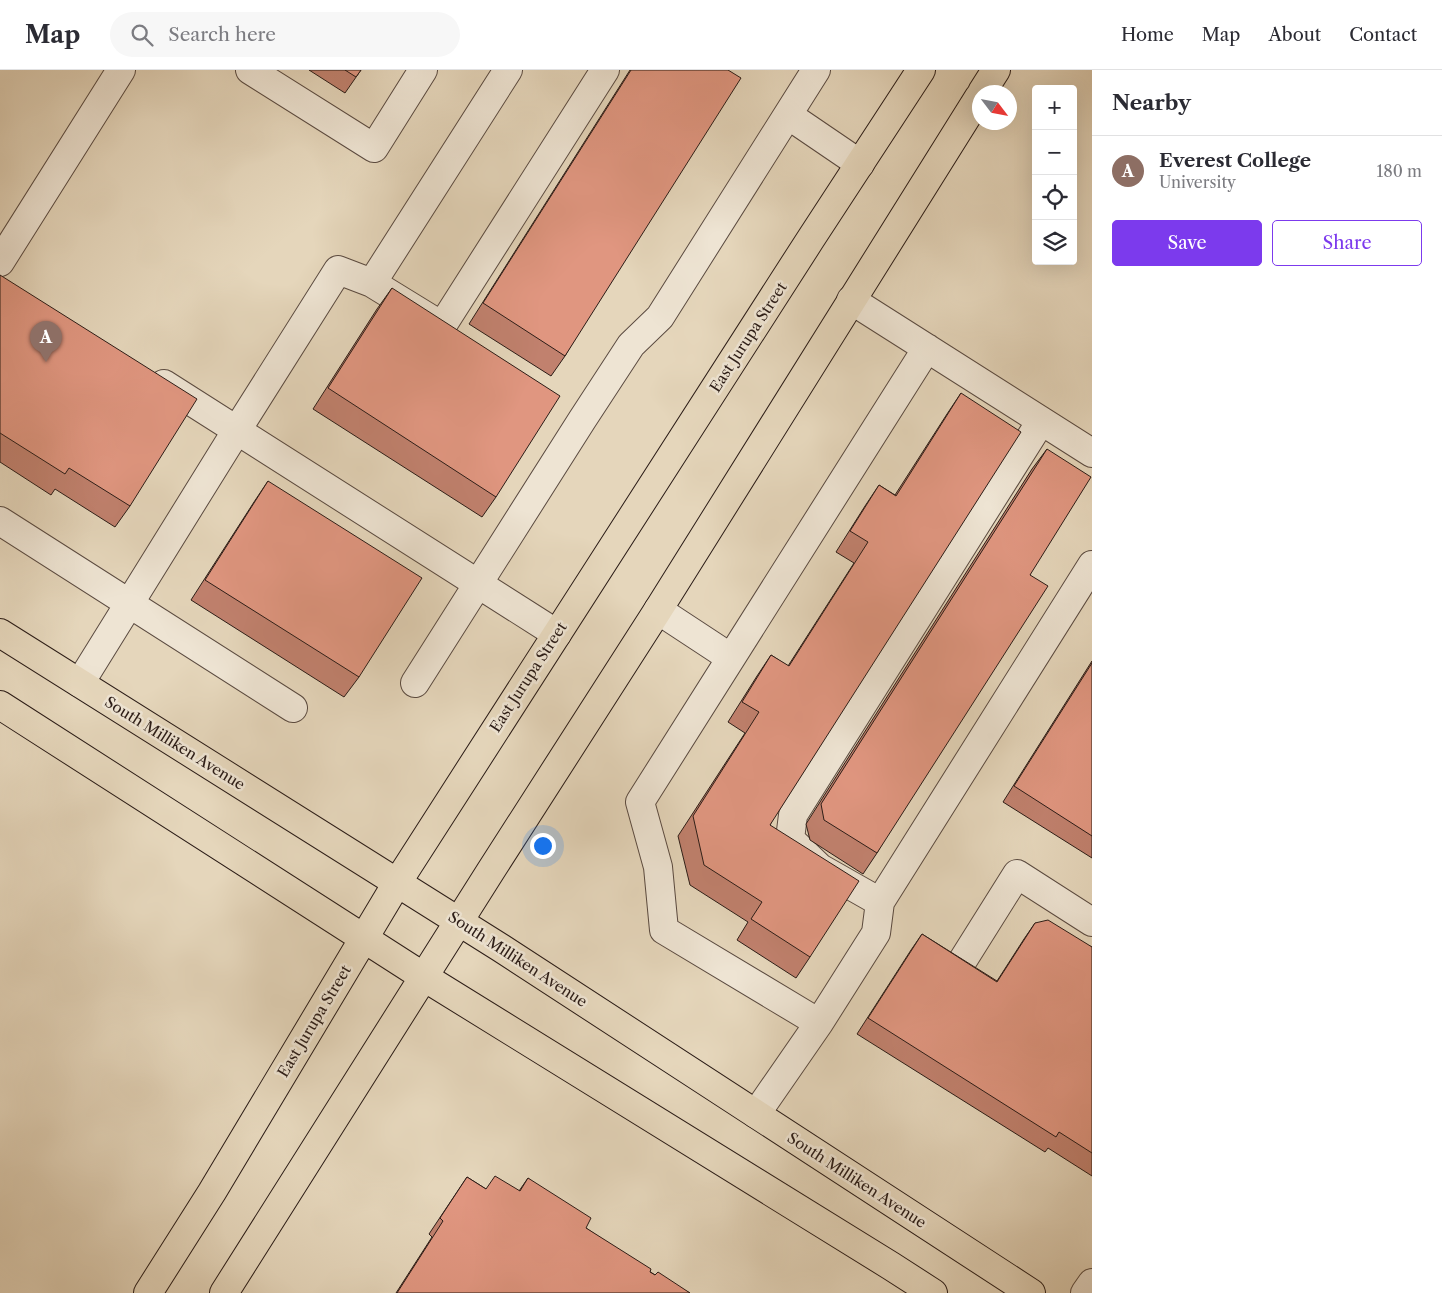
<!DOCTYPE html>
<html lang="en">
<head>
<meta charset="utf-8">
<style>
  :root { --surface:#fff; --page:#f7f7f7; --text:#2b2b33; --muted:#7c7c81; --line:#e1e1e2; --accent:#7c3aed }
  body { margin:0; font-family:"Libre Caslon Text",serif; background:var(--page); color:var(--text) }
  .controls { position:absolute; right:15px; top:15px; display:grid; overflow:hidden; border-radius:5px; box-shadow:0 5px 20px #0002 }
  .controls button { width:45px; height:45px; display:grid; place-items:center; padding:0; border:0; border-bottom:1px solid var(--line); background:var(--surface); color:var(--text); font:25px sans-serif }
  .compass { position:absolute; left:972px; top:15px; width:45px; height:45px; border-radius:50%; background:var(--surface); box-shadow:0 5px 20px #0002; rotate:122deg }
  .you { position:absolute; left:542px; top:775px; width:18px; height:18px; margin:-12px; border:4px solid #fff; border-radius:50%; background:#1a73e8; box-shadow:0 0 0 8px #1a73e833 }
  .badge { display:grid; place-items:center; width:32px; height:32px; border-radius:50%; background:var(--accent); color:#fff; font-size:16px; font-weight:700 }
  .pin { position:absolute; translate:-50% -41px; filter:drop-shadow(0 1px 2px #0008) }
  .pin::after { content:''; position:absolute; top:26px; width:18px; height:15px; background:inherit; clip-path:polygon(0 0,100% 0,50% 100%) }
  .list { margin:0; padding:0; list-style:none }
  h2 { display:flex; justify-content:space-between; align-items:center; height:65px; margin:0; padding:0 20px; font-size:21px }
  h2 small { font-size:16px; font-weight:400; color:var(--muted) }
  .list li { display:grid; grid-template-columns:32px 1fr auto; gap:15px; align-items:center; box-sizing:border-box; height:70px; padding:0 20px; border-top:1px solid var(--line) }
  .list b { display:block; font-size:19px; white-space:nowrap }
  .list p { margin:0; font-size:16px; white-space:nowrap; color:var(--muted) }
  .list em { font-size:16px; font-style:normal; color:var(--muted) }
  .actions { display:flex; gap:10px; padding:15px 20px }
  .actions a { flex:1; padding:11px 0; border:1px solid var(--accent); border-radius:5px; text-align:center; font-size:18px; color:var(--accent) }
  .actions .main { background:var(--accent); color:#fff }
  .icon { flex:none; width:28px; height:28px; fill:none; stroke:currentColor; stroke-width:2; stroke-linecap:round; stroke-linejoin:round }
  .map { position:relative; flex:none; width:1092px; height:1223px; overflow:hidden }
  header { display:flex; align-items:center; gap:30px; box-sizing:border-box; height:70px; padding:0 25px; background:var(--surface); border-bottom:1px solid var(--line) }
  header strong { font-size:24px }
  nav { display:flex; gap:28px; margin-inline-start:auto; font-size:18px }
  .search { width:350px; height:45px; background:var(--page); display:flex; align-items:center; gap:12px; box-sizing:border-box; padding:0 18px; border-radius:28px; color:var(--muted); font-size:19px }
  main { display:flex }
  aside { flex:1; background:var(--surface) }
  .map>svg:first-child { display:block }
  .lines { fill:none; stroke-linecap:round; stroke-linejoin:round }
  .minor-casing { stroke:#5a4a40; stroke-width:30 }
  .major-casing { stroke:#2b1c17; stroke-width:30 }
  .minor { stroke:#eee4d3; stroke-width:28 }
  .major { stroke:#e5d6bb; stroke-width:28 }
  .wall { fill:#c1816e; stroke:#2b1c17 }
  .building { fill:#e09680; stroke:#2b1c17 }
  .labels { text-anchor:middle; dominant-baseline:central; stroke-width:5; stroke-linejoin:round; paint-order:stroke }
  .street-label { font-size:15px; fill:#2b1c17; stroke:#eee4d3 }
</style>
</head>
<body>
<header>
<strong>Map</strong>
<div class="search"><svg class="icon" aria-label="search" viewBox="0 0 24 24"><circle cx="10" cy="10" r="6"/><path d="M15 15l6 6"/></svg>Search here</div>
<nav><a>Home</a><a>Map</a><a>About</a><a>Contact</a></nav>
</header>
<main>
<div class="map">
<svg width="1092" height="1223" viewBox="0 0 1092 1223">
  <rect width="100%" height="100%" fill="#e5d6bb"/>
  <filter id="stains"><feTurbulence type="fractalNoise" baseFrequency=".004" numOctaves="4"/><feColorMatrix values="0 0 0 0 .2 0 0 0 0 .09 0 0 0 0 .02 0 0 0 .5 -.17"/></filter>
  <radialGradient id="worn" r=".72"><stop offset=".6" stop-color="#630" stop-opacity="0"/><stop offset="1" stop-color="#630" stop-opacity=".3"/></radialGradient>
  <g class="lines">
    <defs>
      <path id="minor" d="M250,0L374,78L423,0
        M788,45L860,94
        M0,192L121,0
        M372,213L508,0
        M851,230L1092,383
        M164,314L557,564
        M0,451L293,638
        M658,540L731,588
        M80,613L237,360L338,200L372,213L442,256L605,0
        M415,613L582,350L631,275L660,247L816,0
        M880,832L820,798L790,769L793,745L1041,351
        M963,890L1017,804L1092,852
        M819,953L664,860L658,797L640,732L927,278
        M756,1044L819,953L876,863L880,832L1092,495
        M1085,1223L1092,1213"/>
      <path id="major" d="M982,22L996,0
        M0,563L501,878L1031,1223
        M0,635L424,907L891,1196L933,1223
        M148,1223L212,1122L397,813L810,170L921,0
        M224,1223L490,802L658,540L979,27"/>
    </defs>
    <use href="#minor" class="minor-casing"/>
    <use href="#major" class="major-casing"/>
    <use href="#minor" class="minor"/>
    <use href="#major" class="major"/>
  </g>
  <path class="wall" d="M309,0H361L345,23Z
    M630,0H728L565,286L551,306L469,254Z
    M0,205L130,436L115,457L55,419L51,425L0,392Z
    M392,218L496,427L482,447L313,339L377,239Z
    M961,323L770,755L810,887L796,908L737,870L748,852L690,815L678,766L745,663L728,652L757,606L771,585L788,596L854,493L836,482L865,436L879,415L895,425L947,344Z
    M1047,379L1030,505L877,783L863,804L810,770L806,754L1032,399Z
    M268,411L359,607L344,627L191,530L254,432Z
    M1092,591V788L1003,732Z
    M1035,853L1092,877V1106L1048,1078L1045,1082L857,964L911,880L922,864L997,911L1024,869Z
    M467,1107L486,1119L519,1121L528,1108L586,1158L655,1205L690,1223H396L432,1167L429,1164Z"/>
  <path class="building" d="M345,0H361L356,7Z
    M631,0H728L741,8L565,286L483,233Z
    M0,205L197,329L130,436L69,398L65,404L0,363Z
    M392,218L560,326L496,427L328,318Z
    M961,323L1021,362L770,755L859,811L810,887L751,849L762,832L704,795L693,746L759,642L742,632L771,585L789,596L868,472L850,461L879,415L896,426Z
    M1047,379L1091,407L1030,505L1048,516L877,783L824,750L821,734Z
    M268,411L422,508L359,607L205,510Z
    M1092,593V766L1014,716Z
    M1048,850L1092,877V1083L1059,1062L1056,1067L868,948L922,864L997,912L1035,853Z
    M495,1106L520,1121L528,1108L591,1148L586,1158L651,1199L650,1202L655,1205L658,1202L690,1223H397L443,1151L440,1148L467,1107L486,1119Z"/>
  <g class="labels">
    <g class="street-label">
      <text transform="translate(748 267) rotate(-57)">East Jurupa Street</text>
      <text transform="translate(528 607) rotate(-57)">East Jurupa Street</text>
      <text transform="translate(175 673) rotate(32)">South Milliken Avenue</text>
      <text transform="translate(518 889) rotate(33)">South Milliken Avenue</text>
      <text transform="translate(314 951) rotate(-59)">East Jurupa Street</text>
      <text transform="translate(857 1110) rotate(33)">South Milliken Avenue</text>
    </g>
  </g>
  <rect width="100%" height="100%" filter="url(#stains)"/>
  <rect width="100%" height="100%" fill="url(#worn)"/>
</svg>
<div class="controls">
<button>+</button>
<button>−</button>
<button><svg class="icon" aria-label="locate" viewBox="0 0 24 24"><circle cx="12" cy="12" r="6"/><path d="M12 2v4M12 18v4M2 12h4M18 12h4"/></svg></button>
<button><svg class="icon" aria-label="layers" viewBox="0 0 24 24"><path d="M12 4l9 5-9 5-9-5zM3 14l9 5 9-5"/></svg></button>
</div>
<svg class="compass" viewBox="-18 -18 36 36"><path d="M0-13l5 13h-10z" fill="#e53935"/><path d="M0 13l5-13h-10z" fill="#7c7c81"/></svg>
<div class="you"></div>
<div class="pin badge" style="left:46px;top:292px;background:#8d6e63">A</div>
</div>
<aside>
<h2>Nearby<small></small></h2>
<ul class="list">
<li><span class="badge" style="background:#8d6e63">A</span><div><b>Everest College</b><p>University</p></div><em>180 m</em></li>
</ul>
<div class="actions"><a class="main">Save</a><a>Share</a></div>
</aside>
</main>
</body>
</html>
